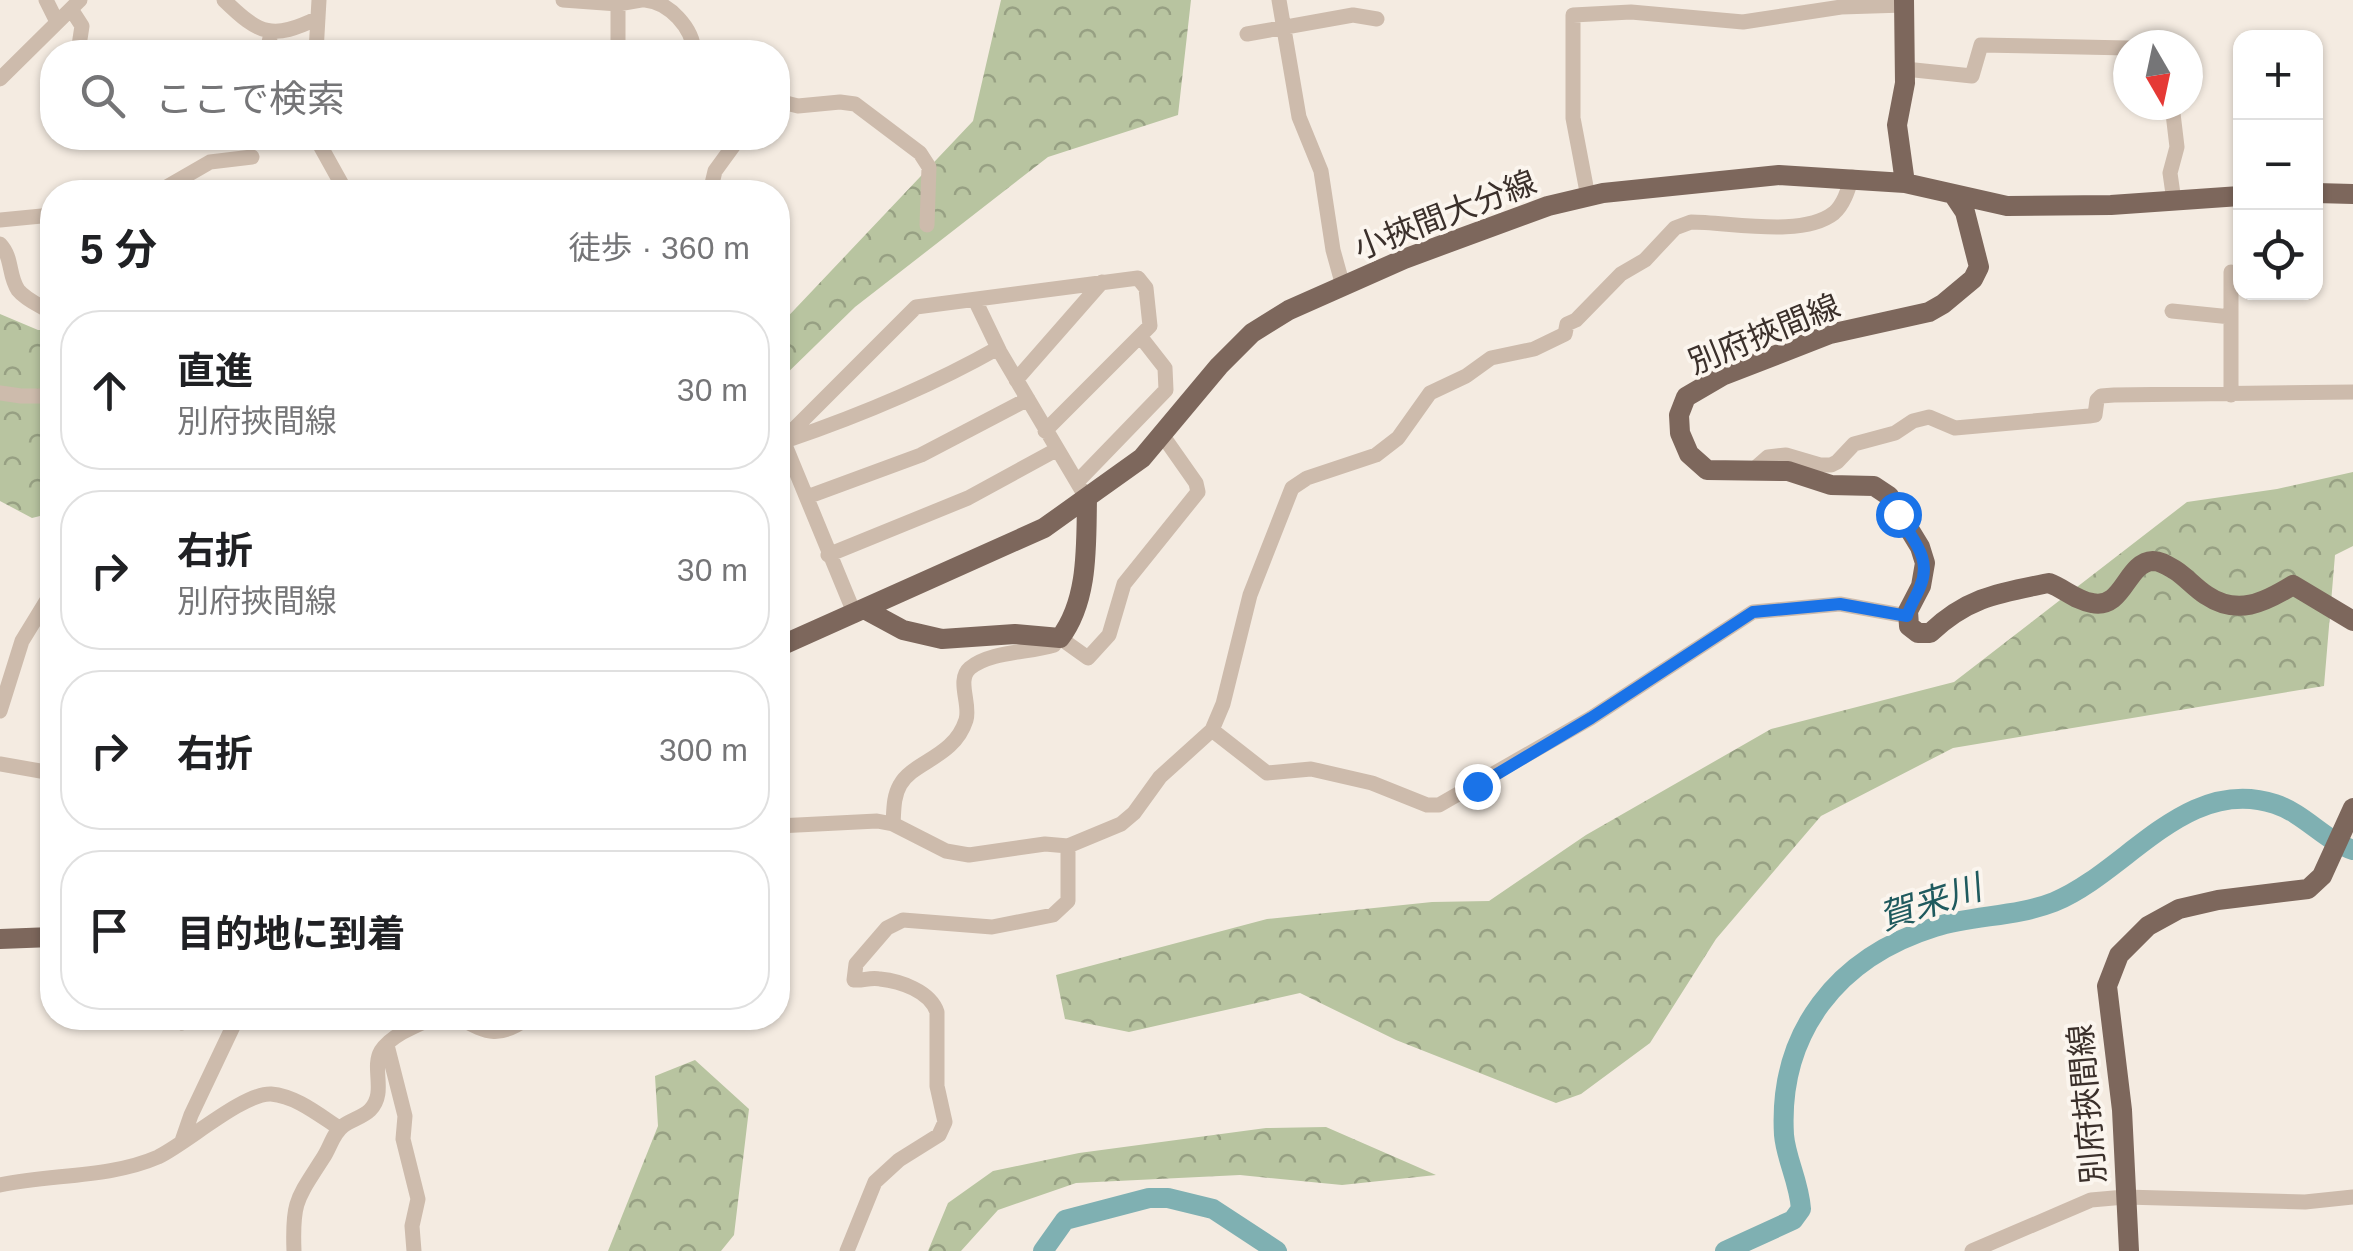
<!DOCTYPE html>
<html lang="ja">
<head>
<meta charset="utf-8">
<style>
  :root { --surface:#fff; --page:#f2f2f2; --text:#202124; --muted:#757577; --line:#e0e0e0 }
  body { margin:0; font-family:Arial,"Noto Sans JP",sans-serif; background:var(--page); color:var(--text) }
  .controls { position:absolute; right:30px; top:30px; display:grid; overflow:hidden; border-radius:20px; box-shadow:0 2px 8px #0004 }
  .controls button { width:90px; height:90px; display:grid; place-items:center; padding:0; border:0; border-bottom:2px solid var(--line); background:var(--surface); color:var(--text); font:50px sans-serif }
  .compass { position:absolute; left:2113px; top:30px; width:90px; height:90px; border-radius:50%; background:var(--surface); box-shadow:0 2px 8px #0004; rotate:171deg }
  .stop { position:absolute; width:30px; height:30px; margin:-22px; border:8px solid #1a73e8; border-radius:50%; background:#fff }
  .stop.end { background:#1a73e8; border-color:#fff; box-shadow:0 2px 10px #0008 }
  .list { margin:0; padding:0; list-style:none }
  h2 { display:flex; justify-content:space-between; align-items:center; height:130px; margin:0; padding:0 40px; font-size:42px }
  h2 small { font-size:32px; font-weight:400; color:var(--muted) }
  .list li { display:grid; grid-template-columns:65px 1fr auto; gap:30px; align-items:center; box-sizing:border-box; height:160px; margin:0 20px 20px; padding:0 20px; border:2px solid var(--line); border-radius:40px }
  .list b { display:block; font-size:38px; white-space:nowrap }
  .list p { margin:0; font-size:32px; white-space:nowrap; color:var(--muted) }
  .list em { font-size:32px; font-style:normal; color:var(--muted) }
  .icon { flex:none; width:55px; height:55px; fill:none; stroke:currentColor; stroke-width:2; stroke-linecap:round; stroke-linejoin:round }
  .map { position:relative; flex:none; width:2353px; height:1251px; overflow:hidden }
  .search { position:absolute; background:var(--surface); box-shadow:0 2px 8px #0004; left:40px; top:40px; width:750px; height:110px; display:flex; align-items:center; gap:25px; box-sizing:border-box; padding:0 35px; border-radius:40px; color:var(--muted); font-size:38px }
  .panel { position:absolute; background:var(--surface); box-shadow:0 2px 8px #0004; left:40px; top:180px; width:750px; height:850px; border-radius:40px }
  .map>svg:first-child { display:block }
  .forest { fill:url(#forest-crowns) }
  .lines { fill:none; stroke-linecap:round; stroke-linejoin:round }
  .river { stroke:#7fb0b2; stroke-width:20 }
  .minor { stroke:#cdbbac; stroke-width:15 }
  .major { stroke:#7d675c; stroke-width:20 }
  .route { stroke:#1a73e8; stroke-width:12 }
  .labels { text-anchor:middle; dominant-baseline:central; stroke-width:8; stroke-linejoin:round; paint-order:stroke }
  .street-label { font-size:32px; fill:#3b302b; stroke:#fbf5ee }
  .water-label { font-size:35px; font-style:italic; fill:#1f5a5e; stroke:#fbf5ee }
</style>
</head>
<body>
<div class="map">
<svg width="2353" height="1251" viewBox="0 0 2353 1251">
  <defs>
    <pattern id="forest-crowns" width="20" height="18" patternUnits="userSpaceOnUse" patternTransform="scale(2.5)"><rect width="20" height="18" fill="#b8c4a0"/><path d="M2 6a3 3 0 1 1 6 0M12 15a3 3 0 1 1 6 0" fill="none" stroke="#97a083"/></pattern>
  </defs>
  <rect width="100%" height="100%" fill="#f4ebe1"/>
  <path class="forest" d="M1001,0H1191L1178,115L1048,157L855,307L778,382V327L973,121Z
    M0,314L38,330H52V513L32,518L0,501Z
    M2353,472V546L2335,555L2324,686L1953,748L1821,816L1716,939L1650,1043L1581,1094L1556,1103L1396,1040L1300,993L1129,1032L1065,1019L1056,975L1267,919L1432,902L1489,901L1586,835L1771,729L1954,682L2187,502L2277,489Z
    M695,1060L749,1109L734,1235L721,1251H608L658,1126L655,1076Z
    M1326,1127L1436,1175L1342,1185L1240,1175L1076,1183L998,1210L961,1251H928L948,1203L993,1171L1079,1153L1266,1128Z"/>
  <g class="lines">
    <path class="river" d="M1043,1251L1065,1220L1149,1198H1168L1213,1209L1277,1251
      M1725,1251L1793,1220L1801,1209C1799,1181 1786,1159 1784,1135C1778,1032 1838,957 1935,927C1974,915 2016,917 2054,902C2127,872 2186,775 2275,804C2305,814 2324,840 2353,850"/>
    <path class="minor" d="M46,0L57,22
      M224,0C260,35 272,40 318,18
      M563,0L618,4L641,0
      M645,0C669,2 693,28 694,52
      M1279,0L1299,117L1321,171L1333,250L1343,286
      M71,9L82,26L78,52
      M1247,34L1353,15L1377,19
      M267,52L271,33
      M316,52L319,0
      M618,52V4
      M1905,69L1972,76L1981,45L2128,48
      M0,79L80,0
      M778,101L798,106L840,102L855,104L920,153L929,167L927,225
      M2172,105L2177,147L2170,173L2174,201
      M316,138L346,192
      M158,192L210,162L252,157
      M710,192L715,171L739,138
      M1588,197L1573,118V15L1631,12L1743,22L1841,7L1904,5
      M0,220L52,215
      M0,244C13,258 8,275 18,290C26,300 41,306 52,313
      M2231,272V395
      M975,300L1000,352L1087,499
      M2172,311L2231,317
      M1016,380L1102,282
      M0,393L21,396H52
      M788,440C861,415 931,386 998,348
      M1752,471L1768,457L1786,455L1820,465H1831L1837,462L1854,444L1895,433L1913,421L1929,417L1955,428L2089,416L2095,415L2097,400L2101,396L2114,395L2353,392
      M1077,482L1166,390L1165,368L1140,336
      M807,497L921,455L1028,399
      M828,555L968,498L1056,450
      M855,615L785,445L794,429L916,307L1138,278L1146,288L1150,326L1045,431
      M1060,638L1088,658L1109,635L1124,584L1198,492L1196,483L1163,436
      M0,711L22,641L52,592
      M1212,730L1267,773L1311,769L1372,783L1427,805H1439L1591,718L1753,612L1840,604L1907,616
      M0,764L52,773
      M893,824C894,811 893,797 900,785C913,761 954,758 966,720C971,704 956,680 970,668C991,651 1029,653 1054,645L1053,639
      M778,826L877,821L893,824L946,851L969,855L1045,844L1068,846L1121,824L1134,813L1160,777L1212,730L1223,704L1250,595L1292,488L1307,478L1376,455L1398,438L1430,393L1466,376L1491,358L1534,349L1565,334L1567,324L1576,320L1621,274L1645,260L1675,228L1691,222C1730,222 1802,238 1834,213C1844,204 1848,190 1852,177
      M459,1018C489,1034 499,1038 528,1018
      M182,1023L193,1018
      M387,1045L405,1116L403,1139L418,1199L412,1226L414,1251
      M182,1141L191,1115L237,1018
      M0,1185C51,1174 110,1178 158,1157C187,1143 243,1093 271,1094C296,1096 319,1115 339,1128
      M294,1251C292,1201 297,1199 323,1158C330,1148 333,1133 343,1126C351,1120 363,1117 370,1110C387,1093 371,1068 381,1051C391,1035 417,1025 433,1018
      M847,1251L875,1182L899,1160L939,1135L945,1122L937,1086V1012C930,991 900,981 880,979C870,977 863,981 854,980L856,964L887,928L903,920L992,927L1053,915L1068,901V846
      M1972,1251L2091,1200L2125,1197L2305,1202L2353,1197"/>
    <path class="major" d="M1904,0L1905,83L1897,125L1905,183
      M2316,193L2353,194
      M1953,194L1965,212L1979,267L1973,279L1943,304L1929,312L1830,334L1722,376L1686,397L1679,415L1680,433L1689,454L1707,470L1788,471L1831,485L1874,486L1889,496L1920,547L1925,563L1921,586L1908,611L1909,626L1918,633H1930C1968,597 1999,593 2049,583C2063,588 2077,601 2092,603C2124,610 2126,562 2153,561C2161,561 2168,566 2175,570C2186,577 2195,588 2206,595C2237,616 2264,603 2293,585L2353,621
      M866,610L903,630L942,639L1015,634L1060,638C1089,600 1086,545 1087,499
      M778,647L1044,528L1142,458L1219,366L1252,333L1289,310L1404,259L1548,206L1603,193L1779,175L1905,183L2007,206L2111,205L2240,196
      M0,939L52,937
      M2129,1251L2122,1110L2107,986L2119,955L2148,926L2179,909L2218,900L2308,889L2322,876L2353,808"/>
  </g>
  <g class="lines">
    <path class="route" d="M1477,786L1591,718L1753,612L1840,604L1907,616C1910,606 1916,597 1920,587C1933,557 1911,539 1898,514"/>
  </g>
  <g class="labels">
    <g class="street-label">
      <text transform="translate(1445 215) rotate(-21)">小挾間大分線</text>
      <text transform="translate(1764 334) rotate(-22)">別府挾間線</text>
      <text transform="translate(2087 1104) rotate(-95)">別府挾間線</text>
    </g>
    <g class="water-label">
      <text transform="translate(1930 902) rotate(-18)">賀来川</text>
    </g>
  </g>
</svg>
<div class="controls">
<button>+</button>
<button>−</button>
<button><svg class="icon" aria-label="locate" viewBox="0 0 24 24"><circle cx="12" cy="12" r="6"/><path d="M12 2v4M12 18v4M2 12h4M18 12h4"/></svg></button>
</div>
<svg class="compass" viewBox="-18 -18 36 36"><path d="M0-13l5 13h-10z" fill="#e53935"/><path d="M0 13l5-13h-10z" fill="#757577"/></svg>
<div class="stop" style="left:1898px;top:514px"></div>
<div class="stop end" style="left:1477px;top:786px"></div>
<div class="search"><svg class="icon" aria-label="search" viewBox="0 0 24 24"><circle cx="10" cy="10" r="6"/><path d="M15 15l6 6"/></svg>ここで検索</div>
<section class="panel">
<h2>5 分<small>徒歩 · 360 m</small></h2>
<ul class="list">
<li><svg class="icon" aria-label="ahead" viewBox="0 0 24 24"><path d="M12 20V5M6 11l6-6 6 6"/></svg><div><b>直進</b><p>別府挾間線</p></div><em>30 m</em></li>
<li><svg class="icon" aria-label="right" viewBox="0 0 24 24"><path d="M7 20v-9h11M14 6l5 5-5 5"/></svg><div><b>右折</b><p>別府挾間線</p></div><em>30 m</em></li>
<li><svg class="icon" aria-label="right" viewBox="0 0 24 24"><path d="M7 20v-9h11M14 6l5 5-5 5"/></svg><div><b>右折</b></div><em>300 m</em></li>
<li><svg class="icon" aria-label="arrive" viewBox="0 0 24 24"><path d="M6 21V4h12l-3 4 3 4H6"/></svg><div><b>目的地に到着</b></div></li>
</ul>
</section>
</div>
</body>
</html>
